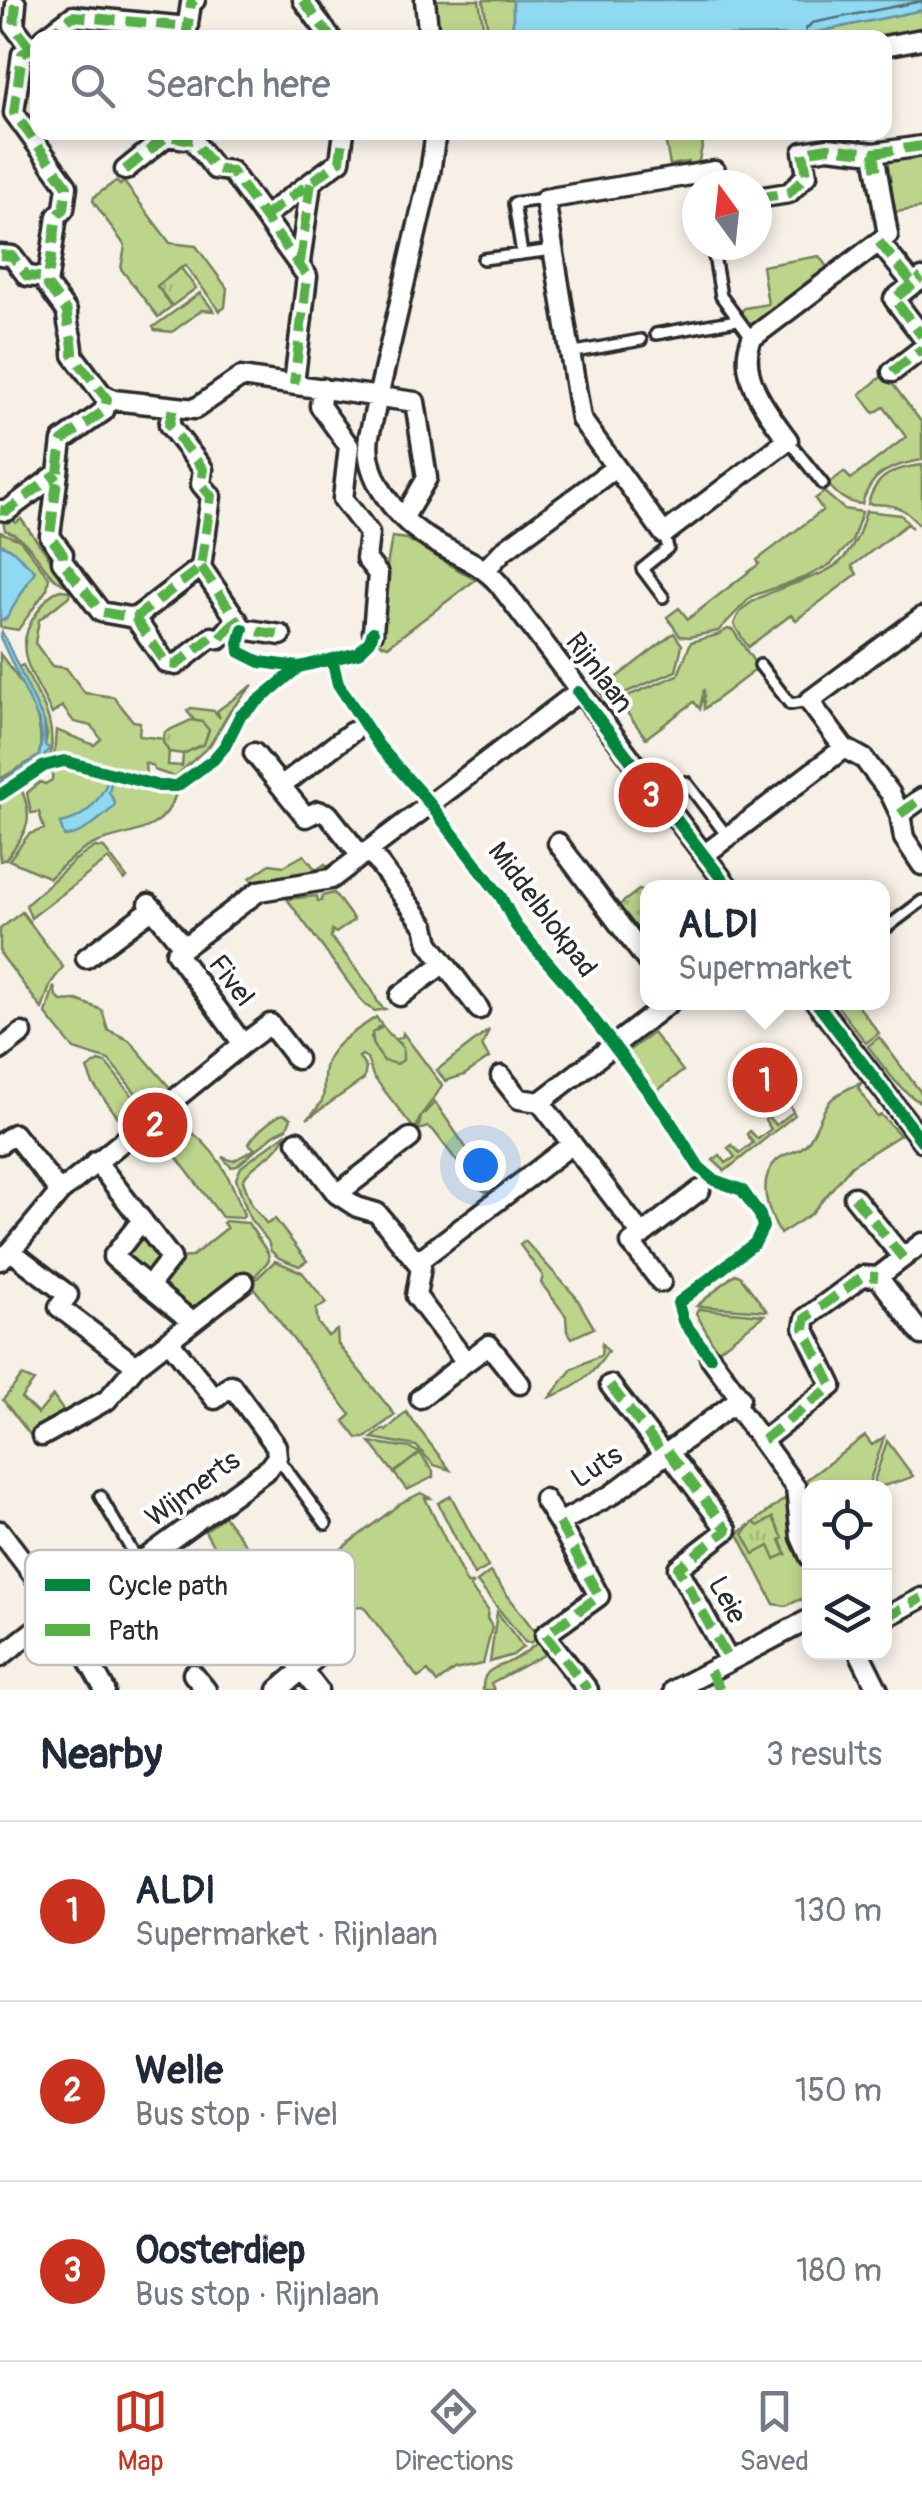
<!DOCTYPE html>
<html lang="en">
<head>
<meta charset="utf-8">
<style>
  :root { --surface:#fff; --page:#f6f6f7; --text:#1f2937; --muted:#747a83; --line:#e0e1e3; --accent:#c8321e }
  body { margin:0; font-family:Pangolin,sans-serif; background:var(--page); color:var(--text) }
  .controls { position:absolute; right:30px; bottom:30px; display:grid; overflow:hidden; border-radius:20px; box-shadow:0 5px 15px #0003 }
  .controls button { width:90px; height:90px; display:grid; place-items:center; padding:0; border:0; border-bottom:2px solid var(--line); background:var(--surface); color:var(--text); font:50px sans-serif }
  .compass { position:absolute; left:682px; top:170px; width:90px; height:90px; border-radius:50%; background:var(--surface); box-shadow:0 5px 15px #0003; rotate:345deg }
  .you { position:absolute; left:480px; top:1165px; width:35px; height:35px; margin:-25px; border:8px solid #fff; border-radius:50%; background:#1a73e8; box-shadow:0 0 0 15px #1a73e833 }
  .badge { display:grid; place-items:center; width:65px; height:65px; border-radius:50%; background:var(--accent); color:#fff; font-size:32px; font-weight:700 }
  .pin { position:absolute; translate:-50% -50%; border:5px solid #fff; box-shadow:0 2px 10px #0006 }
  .popup { position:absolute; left:640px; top:880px; width:250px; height:130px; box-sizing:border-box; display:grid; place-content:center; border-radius:20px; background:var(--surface); filter:drop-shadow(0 2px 8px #0005); font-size:32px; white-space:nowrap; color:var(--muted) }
  .popup b { font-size:38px; color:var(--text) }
  .popup::after { content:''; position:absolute; left:50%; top:100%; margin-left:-20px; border:20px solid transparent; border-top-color:var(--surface) }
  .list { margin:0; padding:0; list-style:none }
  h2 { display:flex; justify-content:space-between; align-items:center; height:130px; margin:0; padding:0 40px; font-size:42px }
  h2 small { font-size:32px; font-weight:400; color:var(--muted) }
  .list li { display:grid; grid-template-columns:65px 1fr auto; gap:30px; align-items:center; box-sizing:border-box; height:180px; padding:0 40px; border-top:2px solid var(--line) }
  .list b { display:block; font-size:38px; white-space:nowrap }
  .list p { margin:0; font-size:32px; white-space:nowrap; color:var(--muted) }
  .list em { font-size:32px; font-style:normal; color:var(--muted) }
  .icon { flex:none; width:55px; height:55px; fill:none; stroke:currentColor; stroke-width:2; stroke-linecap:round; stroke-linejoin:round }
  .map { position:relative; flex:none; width:922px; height:1690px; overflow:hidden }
  .search { position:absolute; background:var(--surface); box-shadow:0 5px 15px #0003; left:30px; right:30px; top:30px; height:110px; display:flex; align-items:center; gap:25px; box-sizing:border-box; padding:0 35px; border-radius:20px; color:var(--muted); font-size:38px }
  .sheet { height:670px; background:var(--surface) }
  nav { display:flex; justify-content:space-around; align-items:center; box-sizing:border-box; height:140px; border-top:2px solid var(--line); background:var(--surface); font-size:28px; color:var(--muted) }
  nav a { display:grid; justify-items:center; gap:5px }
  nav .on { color:var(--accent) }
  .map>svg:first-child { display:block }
  .grass { fill:#bcd58b; stroke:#74805b; stroke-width:2.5 }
  .park { fill:url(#park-tufts); stroke:#74805b; stroke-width:2.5 }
  .garden { fill:url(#garden-dots); stroke:#74805b; stroke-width:2.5 }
  .water { fill:#8fd9f1; stroke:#6793a2; stroke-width:2.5 }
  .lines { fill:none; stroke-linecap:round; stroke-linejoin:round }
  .shore { stroke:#53717a; stroke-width:2.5 }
  .lane-casing { stroke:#2b2b2b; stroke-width:16 }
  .street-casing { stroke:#2b2b2b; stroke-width:25 }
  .lane { stroke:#fff; stroke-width:9 }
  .street { stroke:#fff; stroke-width:18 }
  .quiet { stroke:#56b246; stroke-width:10; stroke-dasharray:20 10; stroke-linecap:butt }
  .cycleway-casing { stroke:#fff; stroke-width:19 }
  .cycleway { stroke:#00873e; stroke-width:12 }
  .labels { text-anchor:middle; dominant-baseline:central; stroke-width:8; stroke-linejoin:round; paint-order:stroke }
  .street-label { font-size:28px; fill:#2b2b2b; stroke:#fff }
  .key { fill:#fff; stroke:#bfbfbf; stroke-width:2.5 }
  .key-label { font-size:28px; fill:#2b2b2b }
</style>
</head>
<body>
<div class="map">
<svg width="922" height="1690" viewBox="0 0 922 1690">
  <defs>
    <pattern id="park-tufts" width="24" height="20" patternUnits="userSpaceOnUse" patternTransform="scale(2.5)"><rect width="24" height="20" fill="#bcd58b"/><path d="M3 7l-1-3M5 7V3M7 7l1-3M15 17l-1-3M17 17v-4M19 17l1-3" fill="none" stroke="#a2b778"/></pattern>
    <pattern id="garden-dots" width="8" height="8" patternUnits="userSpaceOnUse" patternTransform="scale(2.5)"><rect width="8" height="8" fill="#bcd58b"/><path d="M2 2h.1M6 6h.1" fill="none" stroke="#a2b778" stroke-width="1.8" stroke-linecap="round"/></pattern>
  </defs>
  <rect width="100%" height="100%" fill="#f6f0e7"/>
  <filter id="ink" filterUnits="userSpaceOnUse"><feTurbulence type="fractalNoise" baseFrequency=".01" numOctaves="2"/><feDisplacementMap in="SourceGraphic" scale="20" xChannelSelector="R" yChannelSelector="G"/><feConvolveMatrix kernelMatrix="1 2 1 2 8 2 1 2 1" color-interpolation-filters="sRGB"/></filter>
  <g filter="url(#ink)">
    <path class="grass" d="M433,0H479L485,37H436Z
      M483,0H513V37H489Z
      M922,10V35L764,38L803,35Z
      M664,133H705L698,165L691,171L689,162L670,165Z
      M922,151V208L889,213L882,163L885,158Z
      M116,181L120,185L124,182L170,243L196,246L227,288L225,307L220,311L185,265L157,286L172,306L158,317L121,269L125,246L93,201L94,197Z
      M819,256L830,271L752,330L739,313L745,308L768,304L762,266Z
      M200,293L214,311L202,310L172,332L155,330L153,327Z
      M885,374L922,423V460C892,465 871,472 862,504C847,503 838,496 828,484L844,472L851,479L906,437L884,407L874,413L860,394Z
      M922,465V520L918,524C904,505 890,504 868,504C875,475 895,468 922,465Z
      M824,492L844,509L862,512L852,541L831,564L806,577L752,596L718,631L689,637L680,636L667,617L679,608L688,619L759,564L757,560L823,510L815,499Z
      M866,511L901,515L912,528L907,524L852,566L857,574L796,620L791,615L748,647L734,625C743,588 814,586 841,561C855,547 861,530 866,511Z
      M8,513L16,523L21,519L70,586C46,583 35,540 5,530L2,517Z
      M0,532L20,540L49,577L47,589L18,630L0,627V620L6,619L11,549L0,544Z
      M392,537L407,539L475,580L388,646L374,641Z
      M61,590L70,591L69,596L39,620L35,643L52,666L66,668L85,693L114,697L133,721L140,722L139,736L164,739L169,750L168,765L182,766L183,754L190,749L202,722L195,721L187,711L191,708L214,711L220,718L217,711L253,685L230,711L210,745L175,777L154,770L153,766L145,763L146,776L172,783L78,760L54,759L56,730L94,745L101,739L92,726L74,722L62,706L52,714C35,675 8,652 38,611C45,601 49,593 61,590Z
      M728,629L733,630L758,668L704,709V689L700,709L694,702L646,738L622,706L625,697L678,675L691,642L717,635Z
      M674,633L682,645L676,671L606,701L599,691L608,684L611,687L616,684L613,680Z
      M0,654C22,682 47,717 39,756L0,779Z
      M23,665C40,703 57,716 50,760L16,780L15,777L42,759L47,734L44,722L18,667Z
      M53,767H73L176,794C162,836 128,830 94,844C77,852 63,865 50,878L9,860L29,834L44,829L39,812L31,813L27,793L40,782L45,784L52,780Z
      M20,786C36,822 26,831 6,859L0,861V799Z
      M95,847L104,848L127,878L124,880L108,859L31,918L26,905L75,860Z
      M304,855L316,870L325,864L330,870C308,883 280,876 255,884L250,878L270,864L284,866Z
      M334,893L354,920L336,933L332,930L331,938C345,952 356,970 368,984C376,993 375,1004 385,1009L375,1011L365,1005L287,899L317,896L318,901H321L322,896Z
      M22,912L63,967L51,983L42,1009L0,953V929Z
      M54,986L56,996L61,1001L77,1000L102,1010L108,1030L129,1040L171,1089L147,1107L109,1060L74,1049L46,1014Z
      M835,1003H856L879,1033L866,1043Z
      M376,1017L383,1027H378L371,1037L384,1061L401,1044L395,1040L402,1037L403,1033L442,1085C434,1102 420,1111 415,1130L373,1076L367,1058L362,1055L359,1057L366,1068L364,1079L307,1119C332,1094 320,1098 325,1068C329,1044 358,1030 376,1017Z
      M489,1030L482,1046L489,1058L464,1075L445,1081L437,1070Z
      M653,1033L683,1071L654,1093L624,1054Z
      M879,1037L922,1094V1103C901,1093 882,1065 868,1046Z
      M99,1061L106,1063L144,1110L124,1125L93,1084L87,1069Z
      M861,1083L858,1088L877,1117L881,1115L900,1135L852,1165L811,1214L780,1234C769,1213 755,1181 777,1160C788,1150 801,1154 810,1139C829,1106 819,1100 861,1083Z
      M435,1102L469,1152L479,1180L489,1194L476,1186L433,1130L428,1127L418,1130L421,1117Z
      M788,1102L795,1115L725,1171L713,1160L720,1155L726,1163L735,1157L728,1148L732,1145L740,1153L753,1143L747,1134L750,1131L758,1139L771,1129L765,1120L768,1117L776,1125L793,1112Z
      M284,1114L291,1118L287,1128L275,1134L237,1166L231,1167L222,1157L233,1161L255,1149L249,1144C253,1135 274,1116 284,1114Z
      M181,1125C215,1145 231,1178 244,1215L242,1218L222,1217L162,1138Z
      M285,1134C280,1156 251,1162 243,1181L252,1205L267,1224L275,1219L307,1261L299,1266L279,1258L271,1251L268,1241L250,1219L236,1179L241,1167Z
      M225,1221L248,1223L268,1253L269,1260L255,1276L193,1315L157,1286L179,1258L191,1257L227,1228L223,1223Z
      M141,1230L162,1257L148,1281L119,1257Z
      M525,1241L576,1297L594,1328L572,1338L567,1331L566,1316L541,1283L543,1276L520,1245Z
      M275,1261L302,1272L327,1303L316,1309L318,1323L328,1336L337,1330L338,1344L395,1415L365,1438H357L344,1421L351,1415L254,1288V1281Z
      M735,1274L740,1276L767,1311L697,1306Z
      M698,1309H699L764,1315L717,1351L696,1313Z
      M602,1344L608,1351C594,1374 575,1389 550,1397L572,1369L601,1355Z
      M22,1376L34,1381L21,1398L38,1414L53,1396L67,1416L31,1436L3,1400Z
      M406,1412L450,1470L434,1465L416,1446L372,1438L383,1429L386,1431Z
      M865,1436L872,1445L884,1437L868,1487L810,1488L809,1491L806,1480Z
      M887,1441L913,1476C906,1480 879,1488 872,1487Z
      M370,1442L410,1448L420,1453L394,1473Z
      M421,1493L430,1498H425L467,1584H473L470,1587L488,1610L487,1618L492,1627L483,1664L454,1670L437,1683L428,1671L418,1678L363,1606L350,1607L332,1583L339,1563L336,1553L401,1503Z
      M791,1494L797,1546L809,1571V1607L801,1599L786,1606L774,1604L738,1534L749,1525L769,1546L786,1553L773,1518L757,1527L754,1522Z
      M451,1496L488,1567L474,1575L438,1503Z
      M224,1516L279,1588L249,1610L205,1531Z
      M490,1572L539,1637L530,1643L525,1642L477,1582Z
      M497,1612L523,1647L513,1655L490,1662Z
      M542,1639L551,1651L491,1683L494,1690H483C482,1666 498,1669 515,1659C525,1654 533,1646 542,1639Z"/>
    <path class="park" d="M181,268L196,288L172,306L157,286Z
      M191,720L202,722L209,730L204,744L183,754L169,752L163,742L165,732Z
      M383,1027L403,1048V1060L397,1064L384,1061L374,1047L372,1033Z
      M420,1453L433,1471V1477L407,1490L394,1473Z
      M773,1518L783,1538L780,1540L786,1554L775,1559L769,1546L754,1554L743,1534L754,1522L758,1526Z"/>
    <path class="garden" d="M640,889L647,900V953L614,909Z"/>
    <path class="water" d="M513,0H922V10L803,35L513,38Z
      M0,544L11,549L35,571L6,619L0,620Z
      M2,632L44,722L45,746L50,748L42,759L0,787V782L39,756L42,738L40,723L0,637Z
      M109,778L112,779L109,792L115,803L113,808C99,819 82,836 64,836L60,823C85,819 100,801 109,778Z"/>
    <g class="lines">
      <path class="shore" d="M804,38L806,29L812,23L922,1"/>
      <defs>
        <path id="lane" d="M713,250L721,296L752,338
          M522,254L514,203L544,199
          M483,259L553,250
          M656,334L737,320
          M570,353L641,340
          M788,440L823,484
          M663,597L642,569L668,548L664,534
          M760,665L790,704L809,701
          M686,782L728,837
          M882,931L922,901
          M278,1458L326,1524
          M100,1496L139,1563L178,1641"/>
        <path id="street" d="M303,0L331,38
          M425,0L429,38
          M16,4L14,26L30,48
          M186,37L191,3L195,0
          M44,38L73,16L188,27
          M38,43L22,54L14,113L67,186L64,209L57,216L47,285L67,312C67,329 74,339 73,355L102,394L113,400L195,409L241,377L415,402L427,478L404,517
          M884,46L922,39
          M436,132L430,173L369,436C363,473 392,513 422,534C448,553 477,559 499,584L729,888
          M874,153L922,146
          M125,170L167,136L193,140L215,169L231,171L307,276L294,384
          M715,171L545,199L581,419L664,534L788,440C768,413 736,375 752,338L888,235L874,153L828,148L803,152L807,175L789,193L757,198
          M265,216L340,161L344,132
          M879,242L913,284L922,278
          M0,255L12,256L27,276L47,278
          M300,262L311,183
          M913,284L894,299L922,336
          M892,372L922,349
          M322,388L320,406L349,446L343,499L369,533L366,559L378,574L373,632
          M107,399L104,411L62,441L50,536L63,554L62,561L101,612L135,618L201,567L211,496L201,484L203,469L169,425L173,408
          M0,510L7,511L58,473
          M201,567L243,629L281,635
          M485,570L504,550L615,468
          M922,617L809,701L844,748L864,759L890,793L900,814L904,838L922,865
          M135,618L166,663L176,665L212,637L220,639L237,619
          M352,732L281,786L306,817L318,811L328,814L361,856
          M254,753L281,786
          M900,814L922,798
          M558,843L648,962
          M369,850L425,926L429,943L479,1009
          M704,855L844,748
          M149,904L184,947
          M86,958L153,908
          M400,996L444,963
          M816,1002L922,1141
          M243,1044L270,1024L297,1059
          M0,1050L22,1033
          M501,1076L519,1099L540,1102L642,1235
          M540,1102L670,1002
          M297,1141L337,1194L357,1207L377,1213L421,1267L416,1296L466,1362L489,1345L520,1384
          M0,1144L14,1134L60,1192
          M96,1161L171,1258L149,1286
          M337,1194L410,1138
          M854,1197L903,1258
          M142,1220L113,1257L191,1321
          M922,1243L878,1277L922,1335
          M11,1251L68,1295L59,1307L136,1366
          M0,1260L11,1251L60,1192L243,1044L176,953L259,891L331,879L578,692
          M417,1262L572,1144
          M661,1282L631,1243L700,1190
          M710,1357L740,1398L734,1403L796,1488L801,1537L810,1557
          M610,1385L664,1455
          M420,1398L466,1362
          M42,1436L107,1400L136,1366L244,1282
          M763,1440L832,1386L804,1328L806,1318L863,1276L878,1277
          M668,1451L727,1530L678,1568L729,1661
          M544,1499L559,1523L611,1495L734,1403
          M559,1523L599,1596L545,1635L588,1690
          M0,1531L60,1610L105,1690
          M884,1618L922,1598
          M266,1622L318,1690
          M859,1652L878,1690
          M0,1657L60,1610L139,1563L268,1469L277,1457L276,1446L231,1385L215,1399L170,1342
          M193,1674L206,1690
          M278,1690L341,1637
          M674,1690L810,1619"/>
      </defs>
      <use href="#lane" class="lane-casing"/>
      <use href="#street" class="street-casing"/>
      <use href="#lane" class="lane"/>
      <use href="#street" class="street"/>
      <path class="quiet" d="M303,0L331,38
        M16,4L14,26L30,48
        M44,38L73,16L188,27
        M186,38L191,3L195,0
        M38,43L22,54L14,113L67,186L64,209L57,216L47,285L67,312C67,329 74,339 73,355L107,399L104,411L62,441L50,536L63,554L62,561L101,612L135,618L201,567L211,496L201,484L203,469L169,425L173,408
        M874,153L922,146
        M125,170L167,136L193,140L215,169L231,171L307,276L294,384
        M757,198L789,193L807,175L803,152L828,148L874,153L877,173
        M265,216L340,161L344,132
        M879,242L913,284L922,277
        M0,255L12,256L27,276L47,278
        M300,262L311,183
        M913,284L894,299L922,336
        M892,372L922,349
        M0,510L7,511L58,473
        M201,567L243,629L281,635
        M135,618L166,663L176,665L212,637L220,639L237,619
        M900,814L922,798
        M854,1197L903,1258
        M610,1385L664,1455
        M763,1440L832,1386L804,1328L806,1318L863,1276L878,1277
        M668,1451L727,1530L678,1568L729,1661
        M559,1523L599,1596L545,1635L588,1690
        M884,1618L922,1598
        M710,1671L720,1690"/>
      <defs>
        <path id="cycleway" d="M243,629L239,643L240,652L260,662L299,667L358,653L370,641L373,632
          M332,659L338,684L379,746L430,804L501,897L516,926L565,982L614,1046L668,1118L699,1167L714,1180L742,1190L760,1215L763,1227L755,1243L678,1303L683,1321L710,1357
          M578,692L729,888
          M0,795L44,766L64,761L159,786H177L213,760L225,746L240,716L299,667
          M816,1002L922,1141"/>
      </defs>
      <use href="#cycleway" class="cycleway-casing"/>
      <use href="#cycleway" class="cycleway"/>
    </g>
  </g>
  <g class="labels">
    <g class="street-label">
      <text transform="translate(599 673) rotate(53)">Rijnlaan</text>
      <text transform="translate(542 910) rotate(53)">Middelblokpad</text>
      <text transform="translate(231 981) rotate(53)">Fivel</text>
      <text transform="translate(597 1467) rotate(-33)">Luts</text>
      <text transform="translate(193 1489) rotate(-36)">Wijmerts</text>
      <text transform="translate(727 1600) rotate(61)">Leie</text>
    </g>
  </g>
  <rect x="25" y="1550" width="330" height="115" rx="15" class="key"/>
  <rect x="45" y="1579" width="45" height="12" fill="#00873e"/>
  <rect x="45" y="1624" width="45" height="12" fill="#56b246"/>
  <g class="key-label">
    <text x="108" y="1595">Cycle path</text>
    <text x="108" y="1640">Path</text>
  </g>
</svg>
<div class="controls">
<button><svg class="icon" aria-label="locate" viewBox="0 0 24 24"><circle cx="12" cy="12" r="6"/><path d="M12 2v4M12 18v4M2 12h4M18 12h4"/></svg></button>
<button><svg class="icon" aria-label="layers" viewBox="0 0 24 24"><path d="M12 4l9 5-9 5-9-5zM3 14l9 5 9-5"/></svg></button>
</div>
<svg class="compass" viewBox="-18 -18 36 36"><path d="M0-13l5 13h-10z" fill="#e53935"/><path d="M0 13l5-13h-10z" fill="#747a83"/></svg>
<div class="you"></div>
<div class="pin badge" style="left:765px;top:1080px">1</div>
<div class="popup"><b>ALDI</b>Supermarket</div>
<div class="pin badge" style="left:155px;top:1125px">2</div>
<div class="pin badge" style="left:651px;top:795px">3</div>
<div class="search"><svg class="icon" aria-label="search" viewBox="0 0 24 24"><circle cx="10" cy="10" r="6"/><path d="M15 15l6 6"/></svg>Search here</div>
</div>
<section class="sheet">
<h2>Nearby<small>3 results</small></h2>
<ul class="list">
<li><span class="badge">1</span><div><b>ALDI</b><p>Supermarket · Rijnlaan</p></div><em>130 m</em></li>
<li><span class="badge">2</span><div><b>Welle</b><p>Bus stop · Fivel</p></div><em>150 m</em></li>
<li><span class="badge">3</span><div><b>Oosterdiep</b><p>Bus stop · Rijnlaan</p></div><em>180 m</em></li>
</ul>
</section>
<nav>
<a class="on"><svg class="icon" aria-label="map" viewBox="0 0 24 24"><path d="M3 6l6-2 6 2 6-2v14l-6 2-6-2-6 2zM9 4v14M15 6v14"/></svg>Map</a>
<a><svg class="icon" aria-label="directions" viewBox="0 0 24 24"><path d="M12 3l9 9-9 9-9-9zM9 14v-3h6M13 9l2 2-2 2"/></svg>Directions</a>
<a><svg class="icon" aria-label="saved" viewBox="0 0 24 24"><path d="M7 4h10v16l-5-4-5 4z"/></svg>Saved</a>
</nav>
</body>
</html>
